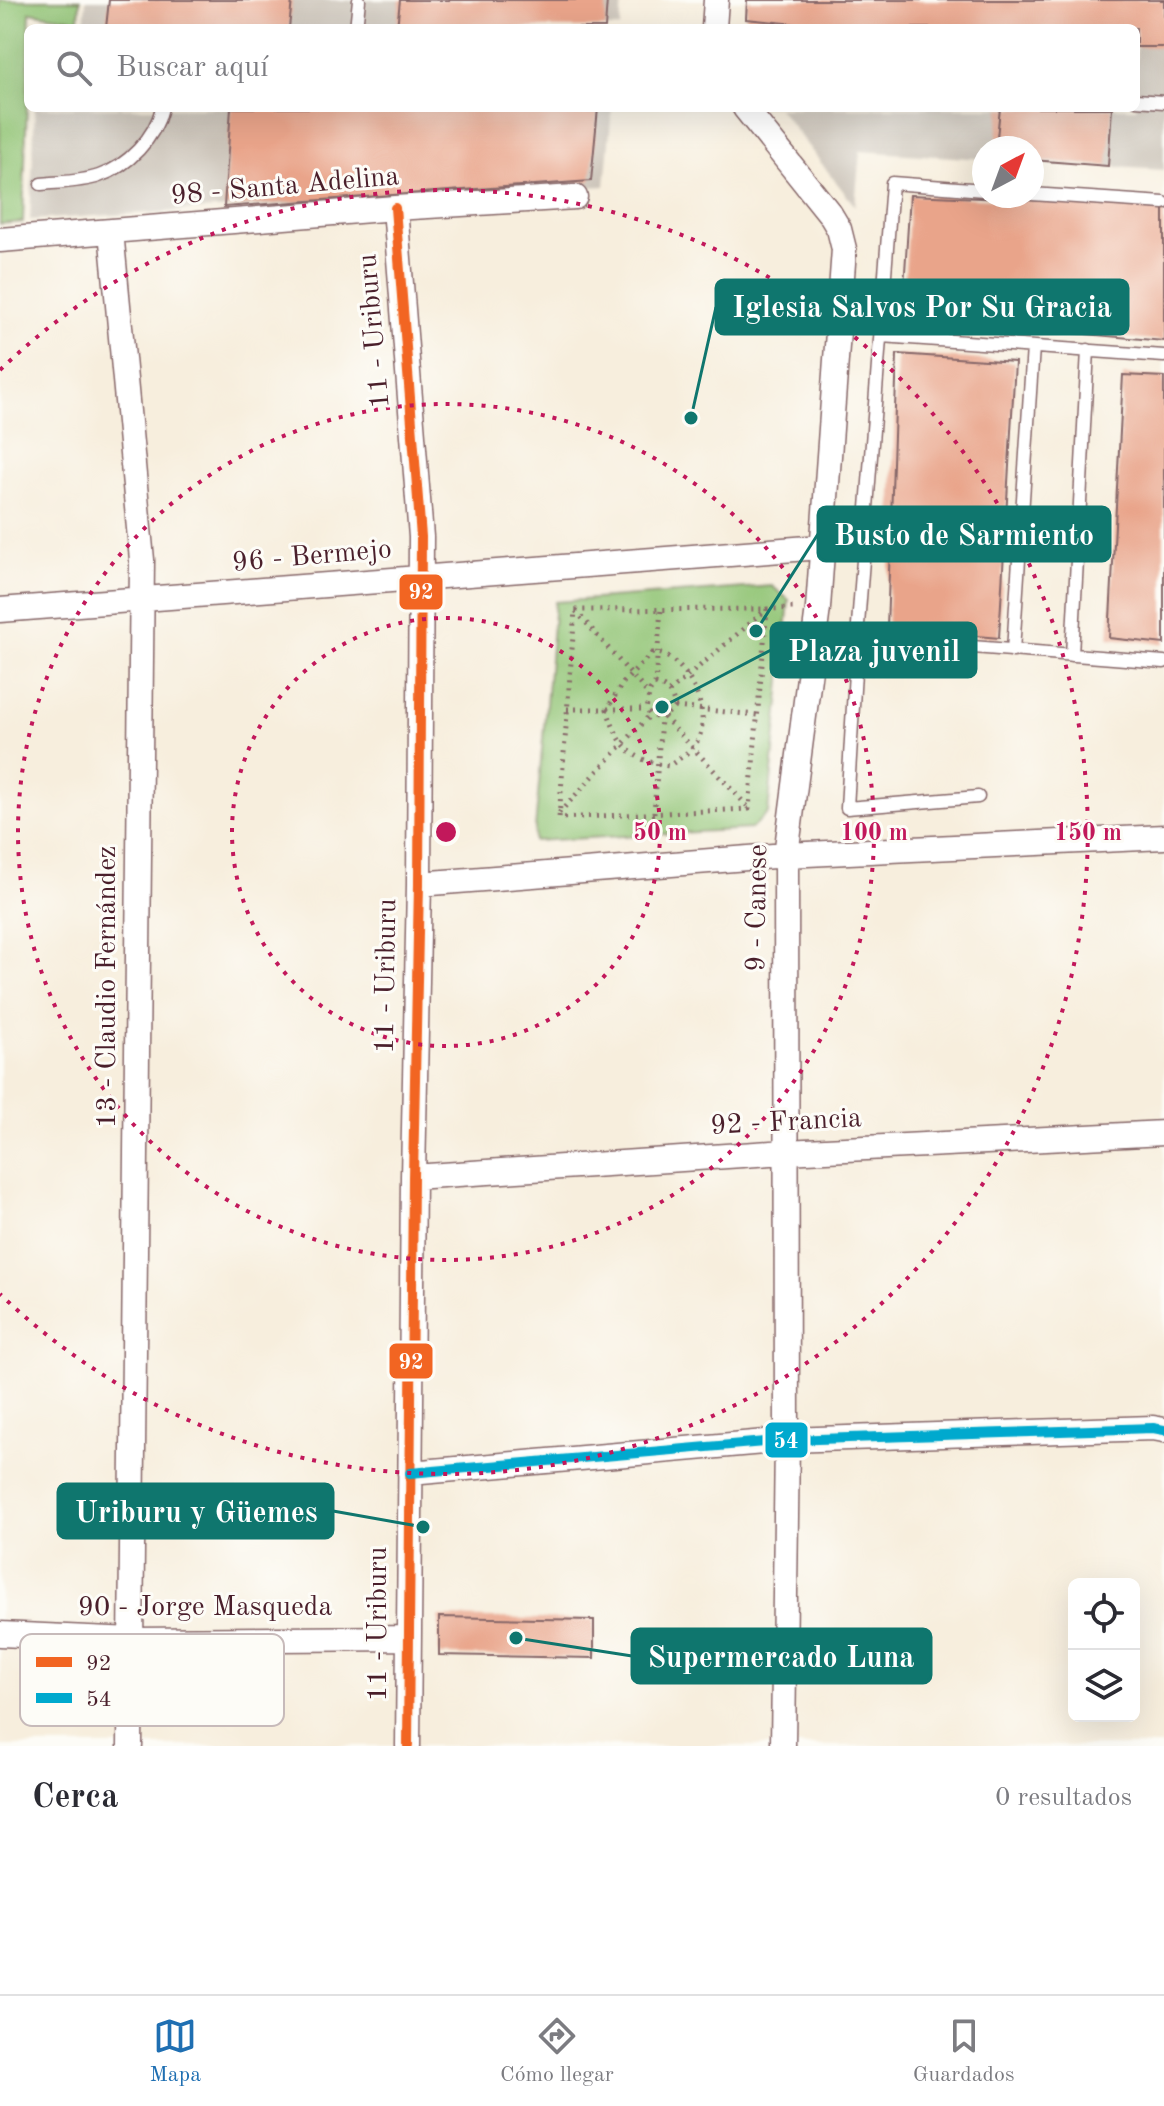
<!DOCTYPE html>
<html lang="es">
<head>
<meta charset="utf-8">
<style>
  :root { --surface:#fff; --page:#f2f2f3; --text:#2b2b33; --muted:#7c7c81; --line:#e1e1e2; --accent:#1f6fb2 }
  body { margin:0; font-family:"Old Standard TT",serif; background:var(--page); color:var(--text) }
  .controls { position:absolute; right:24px; bottom:24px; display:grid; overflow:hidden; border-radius:12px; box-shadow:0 8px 32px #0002 }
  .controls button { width:72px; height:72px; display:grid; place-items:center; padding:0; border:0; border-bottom:2px solid var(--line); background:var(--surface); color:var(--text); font:40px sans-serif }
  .compass { position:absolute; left:972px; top:136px; width:72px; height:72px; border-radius:50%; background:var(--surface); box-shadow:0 8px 32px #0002; rotate:41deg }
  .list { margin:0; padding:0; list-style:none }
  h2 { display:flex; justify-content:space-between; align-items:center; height:104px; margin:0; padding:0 32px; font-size:34px }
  h2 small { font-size:26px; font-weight:400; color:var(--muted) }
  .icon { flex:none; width:44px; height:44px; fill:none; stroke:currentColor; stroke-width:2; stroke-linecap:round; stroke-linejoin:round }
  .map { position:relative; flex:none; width:1164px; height:1746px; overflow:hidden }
  .search { position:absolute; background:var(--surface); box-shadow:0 8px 32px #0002; left:24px; right:24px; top:24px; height:88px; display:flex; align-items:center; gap:20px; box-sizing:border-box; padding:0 28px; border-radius:12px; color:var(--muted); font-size:30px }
  .sheet { height:248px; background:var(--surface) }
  nav { display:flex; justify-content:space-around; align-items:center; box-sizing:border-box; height:112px; border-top:2px solid var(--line); background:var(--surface); font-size:22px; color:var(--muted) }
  nav a { display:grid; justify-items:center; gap:4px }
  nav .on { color:var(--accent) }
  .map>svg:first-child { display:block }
  .industrial { fill:#cbc3b8 }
  .green { fill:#91c474; stroke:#6e7250; stroke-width:2 }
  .building { fill:#e9a48a }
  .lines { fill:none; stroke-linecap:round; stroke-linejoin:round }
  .lane-casing { stroke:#876769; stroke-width:15 }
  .street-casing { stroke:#876769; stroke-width:27 }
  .path { stroke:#876769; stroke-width:5; stroke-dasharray:2 6; stroke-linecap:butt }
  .lane { stroke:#fff; stroke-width:12 }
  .street { stroke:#fff; stroke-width:24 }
  .bus-1-casing { stroke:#fdfcf7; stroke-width:16 }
  .bus-2-casing { stroke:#fdfcf7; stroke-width:16 }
  .bus-1 { stroke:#f26522; stroke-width:10 }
  .bus-2 { stroke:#00a9ce; stroke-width:10 }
  .ring { fill:none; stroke:#c2185b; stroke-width:4; stroke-dasharray:4 8 }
  .labels { text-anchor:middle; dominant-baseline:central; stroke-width:6; stroke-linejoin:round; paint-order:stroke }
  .street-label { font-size:28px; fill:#4a1f2b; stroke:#fdfcf7 }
  .key { fill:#fdfcf7; stroke:#c7baba; stroke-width:2 }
  .key-label { font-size:22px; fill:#4a1f2b }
  .centre { fill:#c2185b; stroke:#fdfcf7; stroke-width:4 }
  .ring-label { font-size:24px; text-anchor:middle; font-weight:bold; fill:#c2185b; stroke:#fdfcf7; stroke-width:6; stroke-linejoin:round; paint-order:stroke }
  .leader { fill:none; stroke:#0f766e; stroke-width:3 }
  .callout-dot { fill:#0f766e; stroke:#fdfcf7; stroke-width:3 }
  .callout { fill:#0f766e; stroke:#0f766e; stroke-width:3 }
  .callout-label { font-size:30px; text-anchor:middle; font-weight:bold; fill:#fff }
  .line-badge { stroke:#fdfcf7; stroke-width:3 }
  .badge-label { font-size:22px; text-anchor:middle; font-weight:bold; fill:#fff }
</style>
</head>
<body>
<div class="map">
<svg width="1164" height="1746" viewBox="0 0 1164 1746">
  <rect width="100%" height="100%" fill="#fdfcf7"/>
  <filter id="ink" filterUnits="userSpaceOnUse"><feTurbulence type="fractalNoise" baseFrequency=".0125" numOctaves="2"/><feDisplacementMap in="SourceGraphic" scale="16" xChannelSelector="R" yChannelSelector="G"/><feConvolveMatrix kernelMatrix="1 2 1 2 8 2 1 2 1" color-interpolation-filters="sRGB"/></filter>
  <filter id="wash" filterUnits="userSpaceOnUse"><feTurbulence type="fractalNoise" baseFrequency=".006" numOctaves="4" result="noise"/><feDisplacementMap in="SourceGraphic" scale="32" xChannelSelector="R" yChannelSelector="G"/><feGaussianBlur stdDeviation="1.8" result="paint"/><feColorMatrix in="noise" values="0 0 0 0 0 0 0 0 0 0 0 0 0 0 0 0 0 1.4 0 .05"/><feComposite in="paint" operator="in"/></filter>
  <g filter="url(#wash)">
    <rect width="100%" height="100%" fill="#f7eedd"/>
    <path class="industrial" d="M86,0H622L620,28H39L40,24L84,27Z
      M747,0H1164V170L1032,162V148H984V159L860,151L855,206L778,108H1136V28H745Z
      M35,108H612L605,186L30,220Z"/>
    <path class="green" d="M0,0H80L79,20L30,12L23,222L0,224Z
      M772,586L789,600L768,813L751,829L534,841L555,602Z"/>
    <g id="blocks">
      <path class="building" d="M109,0H292L289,28H106Z
        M400,0H607L605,28H397Z
        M747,0H1164V47H1136V28H837L746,19Z
        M231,108H598L591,181L224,207Z
        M1000,108H1112L1108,166L1032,160V148H996Z
        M910,195L1164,206V341L902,318Z
        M897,354L1015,362L999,638L887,628Z
        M1123,375L1164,377V644L1109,638Z
        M439,1617L594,1620V1658L439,1655Z"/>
    </g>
  </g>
  <g filter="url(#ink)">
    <use href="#blocks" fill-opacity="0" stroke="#876769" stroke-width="2"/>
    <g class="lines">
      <defs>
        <path id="lane" d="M356,28L359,0
          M1136,100L1164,102
          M41,184C60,182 81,182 99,176C128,166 155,138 162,108
          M1032,194L1164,203
          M881,336L1164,356
          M857,638L1164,662
          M1013,651L1033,347
          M1072,655L1088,350
          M978,797L847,808L857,638L892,183L984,190"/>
        <path id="street" d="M714,28L716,0
          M745,108L830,214L839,229L844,249L818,608L786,855L787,1440L783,1746
          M395,208L421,537L419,884L413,1177L408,1746
          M111,231L142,560L130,1746
          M0,240L395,208L575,197
          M0,610L821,547
          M419,884L786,855L1164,837
          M413,1177L786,1152L1164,1133
          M410,1473L787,1440L1153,1428L1164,1430
          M0,1634L133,1640L409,1638"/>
      </defs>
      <use href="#lane" class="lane-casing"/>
      <use href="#street" class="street-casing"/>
      <path class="path" d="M767,609L749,809L559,818L575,610Z
        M576,611L649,695
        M652,653C656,653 660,653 664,655C692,668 715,720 694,746C687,754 677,760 669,766C631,761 618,745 607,709L623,683Z
        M655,684C668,688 672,694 675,707L661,719L650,715L646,709L650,691L655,684L661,609
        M669,692L767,609L793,608
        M675,707L757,715
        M567,709H646
        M664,717L749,808
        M559,813L650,715
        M654,813L661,719"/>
      <use href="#lane" class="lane"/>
      <use href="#street" class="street"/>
      <defs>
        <path id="bus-1" d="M395,208L421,537L419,884L413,1177L408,1746"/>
        <path id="bus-2" d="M410,1473L787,1440L1153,1428L1164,1430"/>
      </defs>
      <use href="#bus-1" class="bus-1-casing"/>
      <use href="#bus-2" class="bus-2-casing"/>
      <use href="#bus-1" class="bus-1"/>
      <use href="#bus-2" class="bus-2"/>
    </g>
  </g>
  <g class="ring">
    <circle cx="446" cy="832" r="214"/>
    <circle cx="446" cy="832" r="428"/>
    <path d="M0 370A642 642 0 1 1 0 1294"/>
  </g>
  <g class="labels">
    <g class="street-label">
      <text transform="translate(285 187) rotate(-5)">98 - Santa Adelina</text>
      <text transform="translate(375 331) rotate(-95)">11 - Uriburu</text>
      <text transform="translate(312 557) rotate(-5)">96 - Bermejo</text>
      <text transform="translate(758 908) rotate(-89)">9 - Canese</text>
      <text transform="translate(387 976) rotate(-89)">11 - Uriburu</text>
      <text transform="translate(108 987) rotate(-90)">13 - Claudio Fernández</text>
      <text transform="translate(786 1123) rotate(-3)">92 - Francia</text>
      <text x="205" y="1608">90 - Jorge Masqueda</text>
      <text transform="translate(379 1624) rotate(-90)">11 - Uriburu</text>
    </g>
  </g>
  <rect x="20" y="1634" width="264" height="92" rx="12" class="key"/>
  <rect x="36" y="1657" width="36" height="10" fill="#f26522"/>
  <rect x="36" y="1693" width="36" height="10" fill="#00a9ce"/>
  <g class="key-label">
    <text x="86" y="1670">92</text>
    <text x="86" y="1706">54</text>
  </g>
  <circle cx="446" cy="832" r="12" class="centre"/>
  <g class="ring-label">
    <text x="660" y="840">50 m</text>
    <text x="874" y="840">100 m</text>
    <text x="1088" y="840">150 m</text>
  </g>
  <path class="leader" d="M691 418L716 307M756 631L818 534M662 707L771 650M423 1527L333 1511M516 1638L632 1656"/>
  <g class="callout-dot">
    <circle cx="691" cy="418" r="8"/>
    <circle cx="756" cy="631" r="8"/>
    <circle cx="662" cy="707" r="8"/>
    <circle cx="423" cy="1527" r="8"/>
    <circle cx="516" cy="1638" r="8"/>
  </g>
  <g class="callout">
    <rect x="716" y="280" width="412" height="54" rx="8"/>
    <rect x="818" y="507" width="292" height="54" rx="8"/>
    <rect x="771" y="623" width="205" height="54" rx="8"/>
    <rect x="58" y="1484" width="275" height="54" rx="8"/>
    <rect x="632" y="1629" width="299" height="54" rx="8"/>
  </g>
  <g class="callout-label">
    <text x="922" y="317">Iglesia Salvos Por Su Gracia</text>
    <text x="964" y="545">Busto de Sarmiento</text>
    <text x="874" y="661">Plaza juvenil</text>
    <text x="196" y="1522">Uriburu y Güemes</text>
    <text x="781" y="1667">Supermercado Luna</text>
  </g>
  <g class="line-badge">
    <rect x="398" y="573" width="46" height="38" rx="8" fill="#f26522"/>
    <rect x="388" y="1342" width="46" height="38" rx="8" fill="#f26522"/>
    <rect x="764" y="1421" width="45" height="38" rx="8" fill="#00a9ce"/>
  </g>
  <g class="badge-label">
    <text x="421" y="599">92</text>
    <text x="411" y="1369">92</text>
    <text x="786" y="1448">54</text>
  </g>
</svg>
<div class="controls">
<button><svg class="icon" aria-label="locate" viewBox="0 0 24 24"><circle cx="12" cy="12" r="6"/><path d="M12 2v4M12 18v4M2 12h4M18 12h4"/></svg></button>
<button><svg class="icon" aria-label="layers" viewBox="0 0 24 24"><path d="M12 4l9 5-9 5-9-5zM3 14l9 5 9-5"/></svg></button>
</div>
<svg class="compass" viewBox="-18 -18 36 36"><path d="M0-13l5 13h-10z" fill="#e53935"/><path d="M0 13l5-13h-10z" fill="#7c7c81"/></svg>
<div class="search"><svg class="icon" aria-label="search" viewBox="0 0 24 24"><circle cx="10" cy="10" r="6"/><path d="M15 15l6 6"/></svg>Buscar aquí</div>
</div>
<section class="sheet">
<h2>Cerca<small>0 resultados</small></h2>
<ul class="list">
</ul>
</section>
<nav>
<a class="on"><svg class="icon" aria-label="map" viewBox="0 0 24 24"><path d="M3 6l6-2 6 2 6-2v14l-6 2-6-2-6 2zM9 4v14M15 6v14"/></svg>Mapa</a>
<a><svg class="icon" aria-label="directions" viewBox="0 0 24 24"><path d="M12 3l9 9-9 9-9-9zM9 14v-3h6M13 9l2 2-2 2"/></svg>Cómo llegar</a>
<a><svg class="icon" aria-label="saved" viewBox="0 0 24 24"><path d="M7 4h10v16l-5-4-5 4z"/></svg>Guardados</a>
</nav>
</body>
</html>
